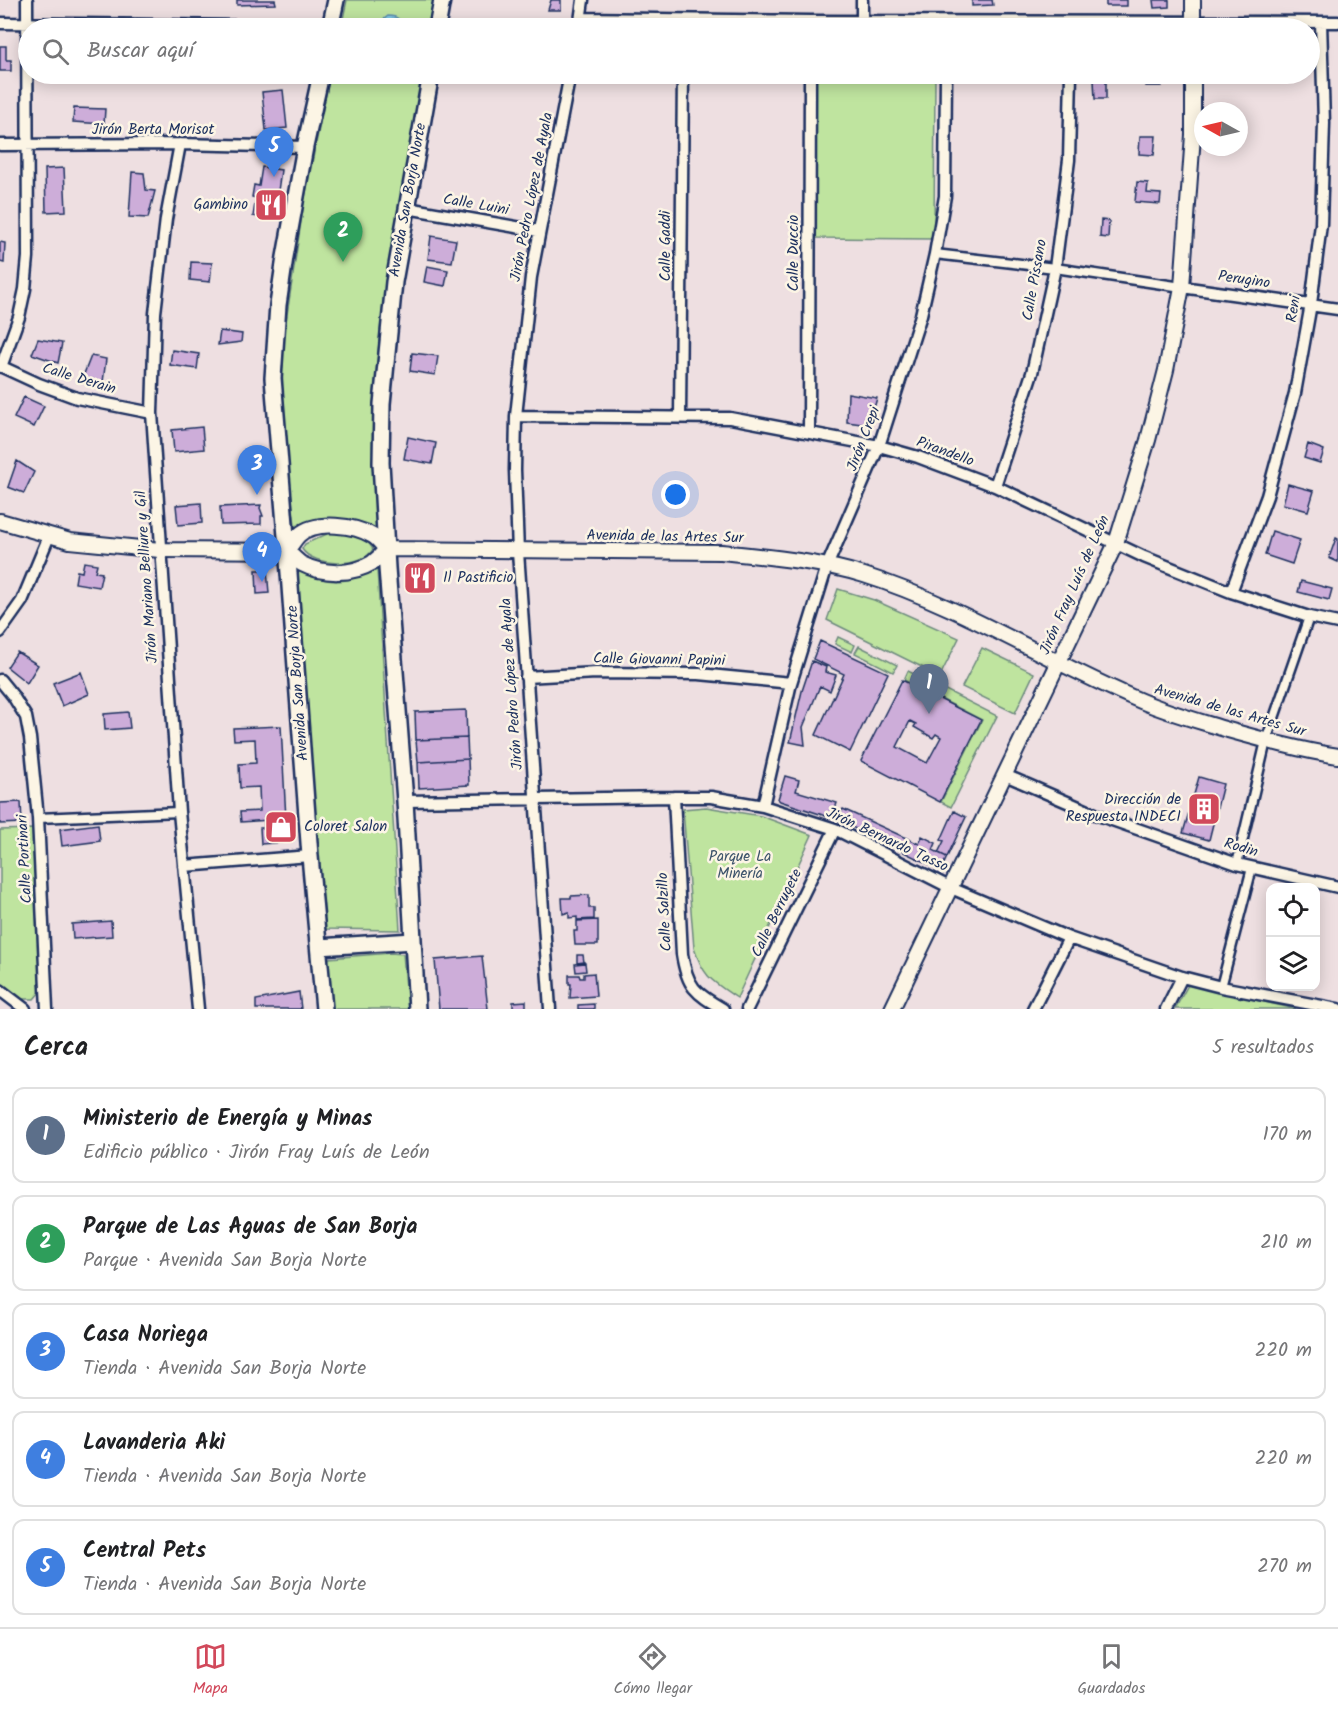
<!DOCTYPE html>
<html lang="es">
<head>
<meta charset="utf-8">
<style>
  :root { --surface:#fff; --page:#f6f6f6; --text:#202124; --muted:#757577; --line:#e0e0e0; --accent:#d1495b }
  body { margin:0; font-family:Kalam,sans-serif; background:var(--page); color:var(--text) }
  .controls { position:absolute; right:18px; bottom:18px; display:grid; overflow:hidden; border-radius:12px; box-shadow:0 3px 15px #0003 }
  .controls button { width:54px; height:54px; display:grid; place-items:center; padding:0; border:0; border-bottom:2px solid var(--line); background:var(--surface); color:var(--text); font:30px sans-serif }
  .compass { position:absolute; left:1194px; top:102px; width:54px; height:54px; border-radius:50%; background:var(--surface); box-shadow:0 3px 15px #0003; rotate:278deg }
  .you { position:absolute; left:676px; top:495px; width:21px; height:21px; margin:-15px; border:4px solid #fff; border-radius:50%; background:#1a73e8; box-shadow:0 0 0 9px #1a73e833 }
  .badge { display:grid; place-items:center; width:39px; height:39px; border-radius:50%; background:var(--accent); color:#fff; font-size:20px; font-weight:700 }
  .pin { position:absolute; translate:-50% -50px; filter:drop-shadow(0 2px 3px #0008) }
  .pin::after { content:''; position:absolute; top:32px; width:21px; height:18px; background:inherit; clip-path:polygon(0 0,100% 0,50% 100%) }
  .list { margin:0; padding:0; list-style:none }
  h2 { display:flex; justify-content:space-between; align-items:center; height:78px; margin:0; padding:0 24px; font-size:26px }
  h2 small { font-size:20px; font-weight:400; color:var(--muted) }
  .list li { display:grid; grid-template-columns:39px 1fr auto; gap:18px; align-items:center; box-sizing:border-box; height:96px; margin:0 12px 12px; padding:0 12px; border:2px solid var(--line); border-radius:12px }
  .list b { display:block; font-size:22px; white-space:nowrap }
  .list p { margin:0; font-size:20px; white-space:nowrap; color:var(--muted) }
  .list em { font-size:20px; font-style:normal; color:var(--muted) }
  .icon { flex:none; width:33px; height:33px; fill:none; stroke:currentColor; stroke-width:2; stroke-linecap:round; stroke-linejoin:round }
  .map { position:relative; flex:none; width:1338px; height:1009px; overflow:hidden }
  .search { position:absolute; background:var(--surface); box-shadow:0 3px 15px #0003; left:18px; right:18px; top:18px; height:66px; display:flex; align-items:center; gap:15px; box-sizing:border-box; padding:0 21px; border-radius:33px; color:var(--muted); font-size:22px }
  .sheet { height:618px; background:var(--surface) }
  nav { display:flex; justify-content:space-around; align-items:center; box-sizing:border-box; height:84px; border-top:2px solid var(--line); background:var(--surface); font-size:16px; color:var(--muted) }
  nav a { display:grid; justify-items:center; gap:3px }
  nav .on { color:var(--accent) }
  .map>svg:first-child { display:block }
  .green { fill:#bfe49f; stroke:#6d8a7e; stroke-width:1.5 }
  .water { fill:#86cde8; stroke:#5b8eb1; stroke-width:1.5 }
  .building { fill:#cdadd9; stroke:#1b2f5e; stroke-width:1.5; fill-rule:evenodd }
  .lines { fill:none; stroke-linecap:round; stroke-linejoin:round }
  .pedestrian-casing { stroke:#1b2f5e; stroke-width:13 }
  .minor-casing { stroke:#1b2f5e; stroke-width:15 }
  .tertiary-casing { stroke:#1b2f5e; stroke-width:18 }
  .secondary-casing { stroke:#1b2f5e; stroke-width:20 }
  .pedestrian { stroke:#fcf5e5; stroke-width:8 }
  .minor { stroke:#fcf5e5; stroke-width:10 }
  .tertiary { stroke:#fcf5e5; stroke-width:14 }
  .secondary { stroke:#fcf5e5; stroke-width:15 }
  .labels { text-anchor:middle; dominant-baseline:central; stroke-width:5; stroke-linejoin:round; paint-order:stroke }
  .street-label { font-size:15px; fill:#1b2f5e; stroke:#fcf5e5 }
  .poi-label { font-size:15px; fill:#1b2f5e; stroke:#fcf5e5; text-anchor:end }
  .park-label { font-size:15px; fill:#3c536b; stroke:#fcf5e5 }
</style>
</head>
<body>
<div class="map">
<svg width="1338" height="1009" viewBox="0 0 1338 1009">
  <rect width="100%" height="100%" fill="#eedfe1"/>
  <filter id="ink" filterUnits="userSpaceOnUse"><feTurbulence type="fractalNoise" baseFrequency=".0167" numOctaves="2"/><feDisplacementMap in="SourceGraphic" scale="12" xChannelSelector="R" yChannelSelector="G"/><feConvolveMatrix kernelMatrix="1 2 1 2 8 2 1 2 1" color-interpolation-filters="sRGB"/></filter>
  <g filter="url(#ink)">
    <path class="green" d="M347,0H433L428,28H341Z
      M330,74H422L381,322L373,406L377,529C368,528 362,523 354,521C334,518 316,525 296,531L295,525L282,416L283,341L304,202Z
      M816,74H935L934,239L815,238Z
      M329,533C344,533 364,534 373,549C363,568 313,567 302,549L305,544Z
      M296,569C332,585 341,585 377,569L400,930L323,929Z
      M838,589L874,600L959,638L940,676L827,620Z
      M838,637L855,645L852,652L835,644Z
      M859,646L897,665L893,672L855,653Z
      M982,648L1034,673L1015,713L962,687Z
      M908,671L997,716L951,807L941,802L982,720L904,680Z
      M706,807L761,816L812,835L737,998C712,981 704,978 694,948L683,809Z
      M32,829L41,991L34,999H22L0,983V830Z
      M391,953L403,954L408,1009H328L327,965L329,958Z
      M1188,985L1296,1009H1175Z"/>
    <path class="water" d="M388,16C397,16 402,20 402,28H381L383,20Z"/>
    <path class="building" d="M237,0H275L276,4L237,5Z
      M551,0H561V10H548Z
      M972,0H992L993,5L972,6Z
      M1106,0H1127V6H1106Z
      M1153,0H1169V7L1154,8Z
      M0,46H6V60H11V71H0Z
      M1146,74H1169V81H1161V86H1146Z
      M1094,80H1106V99H1095Z
      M283,90L287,128L266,130L262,92Z
      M74,108L105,109L104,124L73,122Z
      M1140,136H1156L1154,155L1139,154Z
      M262,167L281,170L275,212L267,211L266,218L253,216L256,198L252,197L254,185L259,186Z
      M64,168L66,211L46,212L45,169Z
      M132,172L144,173L146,190L155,191L148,218L129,217Z
      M1137,182L1148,183L1147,193L1161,194L1160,204L1135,202Z
      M1101,220L1109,221L1108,238L1100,237Z
      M431,236L456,240L452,262L428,259Z
      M0,242L5,243L4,263L0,262Z
      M191,262L212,263L210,282L190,280Z
      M427,266L448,270L445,286L424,282Z
      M220,331L242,334L241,342L218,345Z
      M38,339L62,343L58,363L32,354Z
      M172,350L199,354L197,369L170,365Z
      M412,353L438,356L435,375L410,371Z
      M91,356L106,359L103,382L82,379Z
      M848,393L877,398L869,425L847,422Z
      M24,397L44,406L34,427L14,418Z
      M202,427L204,449L174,452L172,430Z
      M408,437L436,443L432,464L404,459Z
      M1308,444L1324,450L1320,463L1304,458Z
      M255,455L257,477L244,478L242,456Z
      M17,461L34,472L24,493L8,487Z
      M1288,484L1314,491L1308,511L1283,504Z
      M201,503L202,523L178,525L176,505Z
      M261,505L260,508L263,516H261V524L221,525L220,507Z
      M1272,531L1300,540L1292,564L1265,555Z
      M1336,538L1338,539V562L1329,558Z
      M84,562L97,564L95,572L102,573L99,587L75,583L77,571L82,572Z
      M256,570H267L269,593L257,594Z
      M412,574H429V582H412Z
      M1301,581L1332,589L1329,600L1298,592Z
      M820,641L888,673L850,752L816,735L844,674L813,659Z
      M17,652L38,665L27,683L7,667Z
      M812,661L826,667L825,672L836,675L830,691L820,686L803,727L805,745L790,742L802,691Z
      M81,672L89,694L62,706L53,683Z
      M902,680L981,720L940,802L861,761ZM910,721L916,724L914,727L933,738L936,734L941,737L927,763L897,747Z
      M466,710L467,738L416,740L415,712Z
      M128,712L130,728L105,730L104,714Z
      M281,726L286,819L241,822L240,812L260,811L259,787L240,788L239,764L256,763L255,739L234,740L233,728Z
      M467,738L468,759L418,762L416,740Z
      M468,759L469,785L419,788L418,762Z
      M785,776L799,780L796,791L837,803L832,818L780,801L778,799Z
      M1199,777L1223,784L1209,840L1183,833Z
      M21,802L22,823L0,824V803Z
      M843,809L919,844L922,836L936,843L933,850L947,857L941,870L837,820Z
      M954,811L966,817L947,857L938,853L944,841L941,840Z
      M286,819L287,842L261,844L260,828H264V821Z
      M98,824L100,841L62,846L60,829Z
      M589,895V908H594V919L577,920V917L569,918V912L563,914L562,898H571V896Z
      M598,920V945H575L574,931H577V921Z
      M111,921L112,936L73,939L72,924Z
      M577,955H583L584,962L577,963Z
      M482,956L488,1009H439L435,960Z
      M585,963L586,971L576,972L575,964Z
      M594,973L596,996L570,998L571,984H569V975H579L580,978H584V974Z
      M299,992L301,1009H256V1000Z
      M526,1001V1009H513V1002Z
      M594,1004V1009H578V1005Z"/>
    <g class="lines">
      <defs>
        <path id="pedestrian" d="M935,254L1055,268L1182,287
          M38,818L179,812
          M1237,864L1266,741L1309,617
          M1221,987L1252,868"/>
        <path id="minor" d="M862,0V21
          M581,18L810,21L1338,22
          M0,23L331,27
          M579,28L583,0
          M180,144L166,219L155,313L152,413L179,812L198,1009
          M0,145L180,144L305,147
          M407,208L539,231
          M1182,287L1338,309
          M0,366L39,384L77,398L152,413
          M1,367L19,317L25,289L28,257L27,0
          M516,416L730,418L879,446L918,457L995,486L1144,557L1231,592L1309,617L1338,623
          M680,418L683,74
          M809,433L810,74
          M995,486L1032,373L1055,268L1069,160L1071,74
          M1231,592L1267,496L1295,393L1311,304L1321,224L1324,123L1321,22
          M0,632L22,601L49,536
          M526,677L596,673L699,674L791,683
          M0,680L13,696L26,717L30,738L38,818L47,1009
          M1005,775L1095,814L1237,864L1338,887
          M674,797L682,954C687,987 695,993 723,1009
          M405,801L674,797H711L763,806L835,829L951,888L1069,938L1182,977L1221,987L1338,1009
          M763,806L791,683L827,566L879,446L921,315L935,254L945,196L946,74
          M184,866L310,856
          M0,990L25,1009
          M550,1009L518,552L515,470L516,416L531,277L570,74
          M747,1009L835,829
          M1033,1009L1069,938
          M1166,1009L1182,977"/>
        <path id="tertiary" d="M1193,28V0
          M0,521L70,541L160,550L287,551C292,555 297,561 302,564C323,575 352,575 372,563C377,559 382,554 386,549
          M386,549L721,552C769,557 818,561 864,575C962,606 1048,662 1141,701C1169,713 1199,721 1228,730C1264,740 1300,750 1338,756
          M287,551C291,546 294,540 299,535C316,520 355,525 373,536C378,539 382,545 386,549
          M892,1009L1116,543L1148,440L1166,370L1182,287L1193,135V74"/>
        <path id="secondary" d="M330,28L336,0
          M437,28L442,0
          M321,74L305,147L285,257L278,305L273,378L289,573L310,856L324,1009
          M319,947L413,941
          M417,1009L405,801L387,568L381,463L382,404L394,282L431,74"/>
      </defs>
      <use href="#pedestrian" class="pedestrian-casing"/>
      <use href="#minor" class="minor-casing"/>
      <use href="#tertiary" class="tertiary-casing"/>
      <use href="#secondary" class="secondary-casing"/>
      <use href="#pedestrian" class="pedestrian"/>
      <use href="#minor" class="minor"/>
      <use href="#tertiary" class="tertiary"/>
      <use href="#secondary" class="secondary"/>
    </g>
  </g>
  <defs>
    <symbol id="restaurant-square" viewBox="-11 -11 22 22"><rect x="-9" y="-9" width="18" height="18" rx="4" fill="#d1495b" stroke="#fcf5e5"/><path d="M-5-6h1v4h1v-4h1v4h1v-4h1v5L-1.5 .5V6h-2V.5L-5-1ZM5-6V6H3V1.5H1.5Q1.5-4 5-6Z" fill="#fff"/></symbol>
    <symbol id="building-square" viewBox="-11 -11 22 22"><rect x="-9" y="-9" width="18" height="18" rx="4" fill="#d1495b" stroke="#fcf5e5"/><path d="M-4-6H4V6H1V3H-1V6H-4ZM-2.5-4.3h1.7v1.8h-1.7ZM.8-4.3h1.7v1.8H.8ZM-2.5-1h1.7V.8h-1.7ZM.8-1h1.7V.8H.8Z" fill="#fff"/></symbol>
    <symbol id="shop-square" viewBox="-11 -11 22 22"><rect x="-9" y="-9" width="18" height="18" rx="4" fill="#d1495b" stroke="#fcf5e5"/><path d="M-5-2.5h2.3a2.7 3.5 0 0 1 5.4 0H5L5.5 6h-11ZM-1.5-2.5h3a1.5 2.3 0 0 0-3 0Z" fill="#fff"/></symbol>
  </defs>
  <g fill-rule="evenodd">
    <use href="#restaurant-square" x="252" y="186" width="38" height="38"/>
    <use href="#restaurant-square" x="401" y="559" width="38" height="38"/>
    <use href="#building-square" x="1185" y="790" width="38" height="38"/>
    <use href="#shop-square" x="262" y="808" width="38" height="38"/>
  </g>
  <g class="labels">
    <g class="street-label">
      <text x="153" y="130">Jirón Berta Morisot</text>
      <text transform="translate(532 197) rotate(-79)">Jirón Pedro López de Ayala</text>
      <text transform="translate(408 200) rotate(-80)">Avenida San Borja Norte</text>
      <text transform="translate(476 205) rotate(10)">Calle Luini</text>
      <text transform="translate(666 246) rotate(-90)">Calle Gaddi</text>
      <text transform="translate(794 253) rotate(-90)">Calle Duccio</text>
      <text transform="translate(1035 280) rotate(-80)">Calle Pissano</text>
      <text transform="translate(1244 280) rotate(8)">Perugino</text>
      <text transform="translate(1294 309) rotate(-81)">Reni</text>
      <text transform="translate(79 379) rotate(17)">Calle Derain</text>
      <text transform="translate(864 439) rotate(-69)">Jirón Crepi</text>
      <text transform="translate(945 452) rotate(20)">Pirandello</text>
      <text transform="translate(665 537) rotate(1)">Avenida de las Artes Sur</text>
      <text transform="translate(147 577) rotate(-94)">Jirón Mariano Belliure y Gil</text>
      <text transform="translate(1075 585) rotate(-66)">Jirón Fray Luís de León</text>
      <text transform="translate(659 660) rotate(1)">Calle Giovanni Papini</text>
      <text transform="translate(298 683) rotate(-94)">Avenida San Borja Norte</text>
      <text transform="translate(512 684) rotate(-94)">Jirón Pedro López de Ayala</text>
      <text transform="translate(1230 711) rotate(16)">Avenida de las Artes Sur</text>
      <text transform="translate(887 840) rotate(25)">Jirón Bernardo Tasso</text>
      <text transform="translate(1241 848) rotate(16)">Rodin</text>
      <text transform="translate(25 859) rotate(-93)">Calle Portinari</text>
      <text transform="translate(665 912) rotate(-93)">Calle Salzillo</text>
      <text transform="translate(777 913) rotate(-64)">Calle Berrugete</text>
    </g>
    <g class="poi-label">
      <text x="248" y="205">Gambino</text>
      <text x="443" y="578" text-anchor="start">Il Pastificio</text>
      <text x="1181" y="800">Dirección de<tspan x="1181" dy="17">Respuesta INDECI</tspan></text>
      <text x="304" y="827" text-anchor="start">Coloret Salon</text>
    </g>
    <g class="park-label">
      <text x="740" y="857">Parque La<tspan x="740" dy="17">Minería</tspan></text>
    </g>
  </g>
</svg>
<div class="controls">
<button><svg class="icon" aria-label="locate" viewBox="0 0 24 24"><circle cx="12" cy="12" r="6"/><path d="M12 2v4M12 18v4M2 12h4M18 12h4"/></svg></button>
<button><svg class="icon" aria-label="layers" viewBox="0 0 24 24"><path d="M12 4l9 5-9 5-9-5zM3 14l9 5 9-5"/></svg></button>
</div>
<svg class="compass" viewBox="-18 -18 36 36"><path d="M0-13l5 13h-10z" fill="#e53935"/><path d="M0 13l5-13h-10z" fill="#757577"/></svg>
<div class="you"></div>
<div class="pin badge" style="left:929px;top:714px;background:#5c6f8a">1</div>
<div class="pin badge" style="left:343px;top:262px;background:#2e9e5b">2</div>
<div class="pin badge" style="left:257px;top:495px;background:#3f7fe0">3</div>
<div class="pin badge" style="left:262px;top:582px;background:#3f7fe0">4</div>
<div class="pin badge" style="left:274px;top:177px;background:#3f7fe0">5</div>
<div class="search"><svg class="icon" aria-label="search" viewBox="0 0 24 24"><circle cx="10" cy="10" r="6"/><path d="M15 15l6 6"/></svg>Buscar aquí</div>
</div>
<section class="sheet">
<h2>Cerca<small>5 resultados</small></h2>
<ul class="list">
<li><span class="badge" style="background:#5c6f8a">1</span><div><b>Ministerio de Energía y Minas</b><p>Edificio público · Jirón Fray Luís de León</p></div><em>170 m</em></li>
<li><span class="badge" style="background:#2e9e5b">2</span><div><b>Parque de Las Aguas de San Borja</b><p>Parque · Avenida San Borja Norte</p></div><em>210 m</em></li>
<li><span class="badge" style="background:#3f7fe0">3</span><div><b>Casa Noriega</b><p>Tienda · Avenida San Borja Norte</p></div><em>220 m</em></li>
<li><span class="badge" style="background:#3f7fe0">4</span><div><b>Lavanderia Aki</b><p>Tienda · Avenida San Borja Norte</p></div><em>220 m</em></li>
<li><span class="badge" style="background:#3f7fe0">5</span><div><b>Central Pets</b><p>Tienda · Avenida San Borja Norte</p></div><em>270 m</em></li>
</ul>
</section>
<nav>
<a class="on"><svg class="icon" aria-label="map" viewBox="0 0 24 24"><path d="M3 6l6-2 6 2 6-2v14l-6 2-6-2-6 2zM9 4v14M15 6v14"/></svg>Mapa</a>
<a><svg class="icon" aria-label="directions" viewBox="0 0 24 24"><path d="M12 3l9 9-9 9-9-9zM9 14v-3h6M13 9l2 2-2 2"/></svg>Cómo llegar</a>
<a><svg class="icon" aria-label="saved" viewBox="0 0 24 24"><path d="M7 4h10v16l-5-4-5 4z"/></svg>Guardados</a>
</nav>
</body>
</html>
